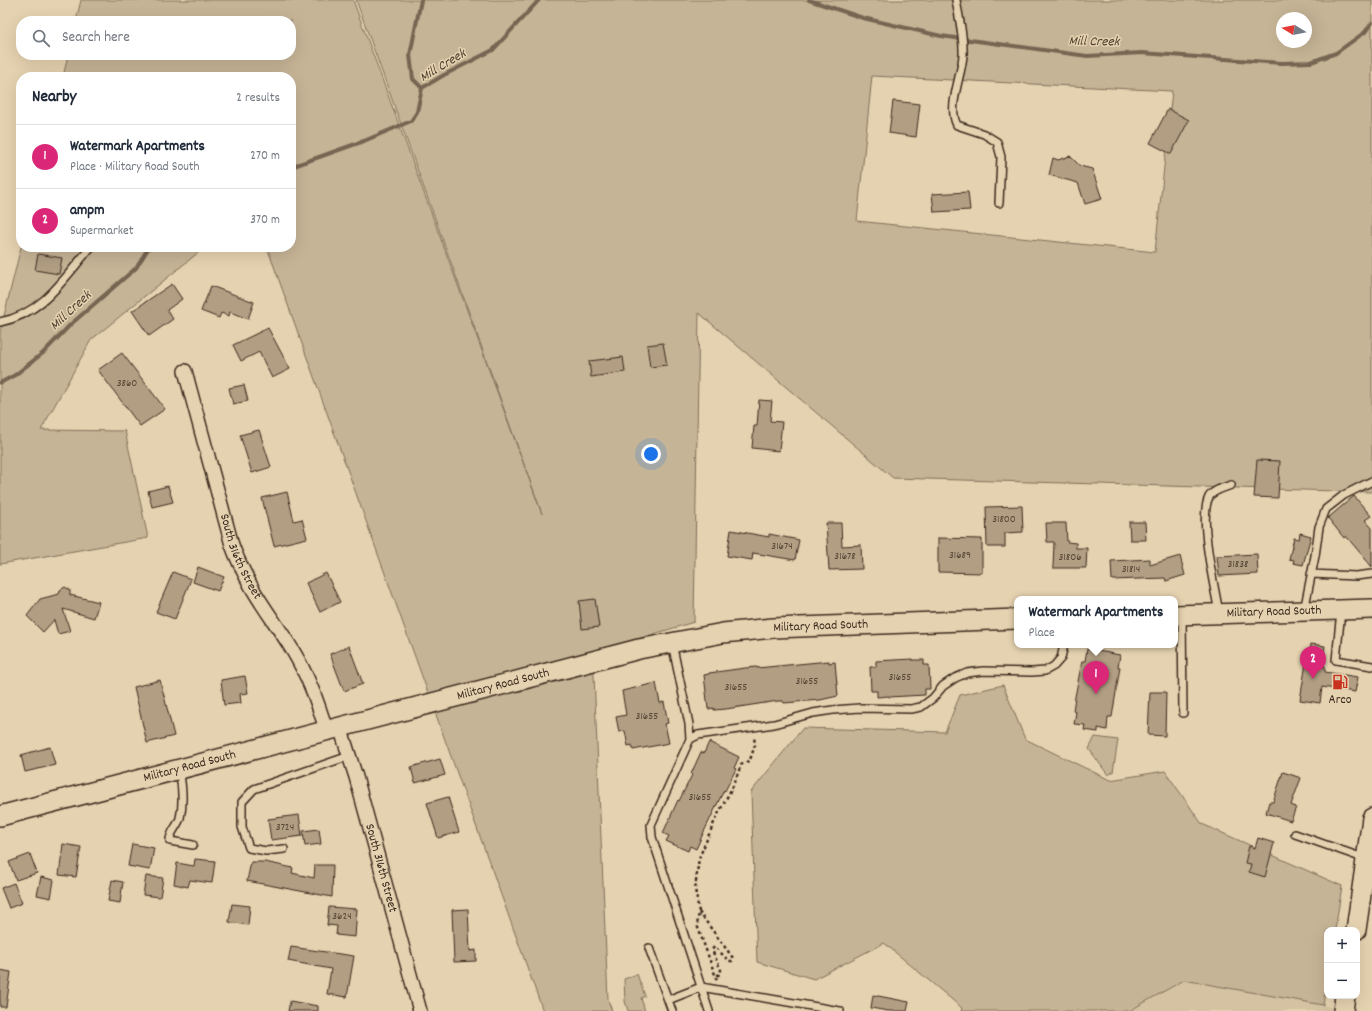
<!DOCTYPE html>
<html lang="en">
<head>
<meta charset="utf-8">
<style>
  :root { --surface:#fff; --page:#f2f2f3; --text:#1f2937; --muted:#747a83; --line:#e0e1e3; --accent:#db2777 }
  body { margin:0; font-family:Dekko,sans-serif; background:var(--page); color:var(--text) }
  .controls { position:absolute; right:12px; bottom:12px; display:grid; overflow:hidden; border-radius:8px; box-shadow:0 4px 16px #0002 }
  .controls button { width:36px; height:36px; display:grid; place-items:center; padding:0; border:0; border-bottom:1px solid var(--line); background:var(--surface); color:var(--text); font:20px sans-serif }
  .compass { position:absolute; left:1276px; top:12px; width:36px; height:36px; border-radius:50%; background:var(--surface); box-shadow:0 4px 16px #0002; rotate:280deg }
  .you { position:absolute; left:651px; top:454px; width:14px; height:14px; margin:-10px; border:3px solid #fff; border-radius:50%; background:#1a73e8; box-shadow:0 0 0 6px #1a73e833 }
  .badge { display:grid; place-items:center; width:26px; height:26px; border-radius:50%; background:var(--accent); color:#fff; font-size:13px; font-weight:700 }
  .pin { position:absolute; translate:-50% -33px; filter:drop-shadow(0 1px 2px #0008) }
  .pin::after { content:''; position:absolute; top:21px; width:14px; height:12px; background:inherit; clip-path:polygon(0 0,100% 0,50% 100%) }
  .popup { position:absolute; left:1014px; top:596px; width:164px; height:52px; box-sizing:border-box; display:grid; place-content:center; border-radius:8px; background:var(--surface); filter:drop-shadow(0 1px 3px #0005); font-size:13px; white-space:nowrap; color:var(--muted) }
  .popup b { font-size:15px; color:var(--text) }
  .popup::after { content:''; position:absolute; left:50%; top:100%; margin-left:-8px; border:8px solid transparent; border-top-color:var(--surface) }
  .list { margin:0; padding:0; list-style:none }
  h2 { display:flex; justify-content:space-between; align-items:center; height:52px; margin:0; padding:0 16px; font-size:17px }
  h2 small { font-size:13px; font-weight:400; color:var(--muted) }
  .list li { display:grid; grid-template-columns:26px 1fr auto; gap:12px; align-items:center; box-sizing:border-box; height:64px; padding:0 16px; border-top:1px solid var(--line) }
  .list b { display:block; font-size:15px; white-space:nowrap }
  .list p { margin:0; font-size:13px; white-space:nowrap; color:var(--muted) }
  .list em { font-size:13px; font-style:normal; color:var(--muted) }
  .icon { flex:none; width:22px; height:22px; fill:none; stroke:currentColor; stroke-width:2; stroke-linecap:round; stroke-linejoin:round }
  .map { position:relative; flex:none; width:1372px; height:1011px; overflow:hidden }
  .search { position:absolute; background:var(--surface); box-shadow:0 4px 16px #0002; left:16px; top:16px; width:280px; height:44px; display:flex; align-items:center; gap:10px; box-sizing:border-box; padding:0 14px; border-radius:16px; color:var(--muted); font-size:15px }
  .panel { position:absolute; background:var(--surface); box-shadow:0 4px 16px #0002; left:16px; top:72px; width:280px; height:180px; border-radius:16px }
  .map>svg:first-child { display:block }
  .built { fill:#d5c2a2 }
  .green { fill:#c6b496; stroke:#806f5a; fill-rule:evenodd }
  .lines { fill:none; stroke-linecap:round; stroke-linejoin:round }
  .stream { stroke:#766551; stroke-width:4 }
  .building { fill:#b19e83; stroke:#3b2a1e }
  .lane-casing { stroke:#3b2a1e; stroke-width:10 }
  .street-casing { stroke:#3b2a1e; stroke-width:16 }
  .secondary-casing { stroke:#3b2a1e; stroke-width:22 }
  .path { stroke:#3b2a1e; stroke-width:2.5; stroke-dasharray:3 3; stroke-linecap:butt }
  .lane { stroke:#e5d2b0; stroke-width:7 }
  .street { stroke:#e5d2b0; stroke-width:13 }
  .secondary { stroke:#e5d2b0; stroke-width:19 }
  .labels { text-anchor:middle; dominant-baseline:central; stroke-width:3; stroke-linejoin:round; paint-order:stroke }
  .number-label { font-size:11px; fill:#584737 }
  .street-label { font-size:13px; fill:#3b2a1e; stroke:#e5d2b0 }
  .poi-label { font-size:13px; fill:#3b2a1e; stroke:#e5d2b0 }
  .water-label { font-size:14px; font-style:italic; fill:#4f3e2f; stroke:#e5d2b0 }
</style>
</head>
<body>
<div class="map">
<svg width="1372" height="1011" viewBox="0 0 1372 1011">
  <rect width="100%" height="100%" fill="#e5d2b0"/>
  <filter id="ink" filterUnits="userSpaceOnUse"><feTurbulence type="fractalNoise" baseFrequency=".025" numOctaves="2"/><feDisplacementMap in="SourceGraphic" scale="8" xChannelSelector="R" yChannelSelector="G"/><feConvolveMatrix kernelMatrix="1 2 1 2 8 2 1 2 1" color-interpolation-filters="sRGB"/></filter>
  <g filter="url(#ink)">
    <path class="built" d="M1184,980L1323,1005L1344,1011H1129Z"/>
    <path class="green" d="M81,0H353L542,514L356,0H1372V492L893,478L699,313L694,622L593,652L608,1000L612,1011H543L267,247H291V77H63L68,55H291V21H76ZM1282,18H1306V42H1282ZM872,76L1172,91L1155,252L857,221Z
      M21,247H205L91,340L41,430L125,431L148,538L0,564V332Z
      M1003,685L1025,739L1110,780L1165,771L1202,824L1342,886L1335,930H1327V979L1323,1005L1184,980L1129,1011H961L962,1008L884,943L814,979L757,962L751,792L803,728L945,732L960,695Z
      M1095,737L1118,740L1113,772L1108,775L1089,749Z
      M637,974L645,996L641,998L645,1011H628L625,1001L624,979Z"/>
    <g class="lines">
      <path class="stream" d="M421,0L410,55L413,79L422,88
        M809,0L863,18L941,36L1087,56L1142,53L1282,63L1311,62L1336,53L1365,32L1372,23
        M291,167L364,141L411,121L417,112L422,88L444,75L493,50L539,0
        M0,383L15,375L43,353L71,324L136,268L149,247"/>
    </g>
    <path class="building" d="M893,101L920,104L916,137L889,133Z
      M1168,109L1189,120L1171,154L1150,143Z
      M1070,156L1080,166L1092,169L1102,199L1085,204L1078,183L1049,175L1053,158L1058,160Z
      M968,192L970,210L934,212L932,194Z
      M38,254L62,258L59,274L35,270Z
      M172,284L182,299L167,310L173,319L149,336L132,311Z
      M211,286L254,302L248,319L230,312L229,316L221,313L219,318L201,311Z
      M268,328L290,369L272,378L259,352L241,361L233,345Z
      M663,343L667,365L650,367L647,345Z
      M122,353L165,409L140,426L98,370Z
      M623,357L625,372L591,377L589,361Z
      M244,385L248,401L233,404L229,388Z
      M759,400L772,401L770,421L782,422L779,451L752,448L754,426H757Z
      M259,430L271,467L252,473L240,435Z
      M1257,460L1280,461L1278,498L1254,497Z
      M168,486L173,502L152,507L148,491Z
      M287,492L294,521L302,519L307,538L274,546L262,498Z
      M1354,496L1371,516L1365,520L1372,528V567L1346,536L1344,538L1328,518Z
      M1022,506L1023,532L1005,533V547H987L986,507Z
      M1129,522H1145L1146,540H1130Z
      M826,523H841L842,546L861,545L862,569L829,570Z
      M1046,523H1066L1067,542L1076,543V548H1087L1086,568H1053L1054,542H1047Z
      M731,530L769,537V534L799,540L795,560L753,553L752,560L727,556Z
      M1300,533L1311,536L1303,565L1293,563L1294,560L1289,559L1294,538L1299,539Z
      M938,538L982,539V573L938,572Z
      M1257,554L1258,574L1219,576L1217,556Z
      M1180,556L1185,575L1166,581L1165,578L1112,580L1111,561L1150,559V565Z
      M198,567L224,577L218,591L193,582Z
      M173,572L191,579L175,619L156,612Z
      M326,573L340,602L320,612L306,583Z
      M65,587L70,590V595L99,602L94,618L63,609L70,631L58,634L54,620L43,632L27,616L40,599L59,594L60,590Z
      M595,599L599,627L582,629L579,601Z
      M1311,644L1325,646L1322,666H1325V672L1358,677L1355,692L1322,687L1320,703L1300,700L1306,663L1308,664Z
      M349,646L363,684L344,691L330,654Z
      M1087,649L1120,655L1118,667H1120L1112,717H1108L1107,730L1098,728V732L1084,730L1085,725L1074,724L1076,712L1073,711L1075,697L1082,661H1085Z
      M912,659V660H924V665H929L930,689H925V695L889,697V696L877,697V691H871L870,667H876V661Z
      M829,661V663L835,662L838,696L820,700L784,703L783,701H778L726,709L714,710V708L708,709L704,675L709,674V673L745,668L757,667V668Z
      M245,676L248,693L240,694L241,703L224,705L221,680Z
      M160,680L174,736L147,743L134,687Z
      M656,683L660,703L664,702L668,723L665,724L669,743L633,750L632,745L628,746L625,731L619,732L616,717L626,715L622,691Z
      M1150,692H1166L1165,736L1148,735Z
      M709,742L739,757L734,768L736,769L725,791L724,790L701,838L696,849L690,846L688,851L666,841L669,836L663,833L678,800L679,801L692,775L691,774L701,752L704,753Z
      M50,747L55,765L25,772L21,755Z
      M440,759L445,775L415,783L411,767Z
      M1283,772L1301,778L1291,805L1296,807L1291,821L1266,813L1269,802H1273Z
      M448,797L459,832L438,838L427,803Z
      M299,815L302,836L271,840L268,819Z
      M319,829L321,844L305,846L303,831Z
      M1258,838L1274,843L1265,877L1249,872L1251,864L1245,863L1249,846L1255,848Z
      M63,844L81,847L76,877L59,875Z
      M132,844L154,848L150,870L128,866Z
      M30,854L37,873L16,880L9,862Z
      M195,859L215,861L212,883L190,880L188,887L174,884L177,863L194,866Z
      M251,862H265L293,868L292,873L314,878L315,865H333L332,897L247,881Z
      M146,876L163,878L160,897L143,895Z
      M41,877L54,880L51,898L37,895Z
      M112,880L123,882L120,903L108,901Z
      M14,883L22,903L9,908L1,888Z
      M232,904L250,906L248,925L229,922Z
      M329,907L357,909L355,937L336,935L337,926L327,925Z
      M468,909L470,951L476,950V961L454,962L452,910Z
      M291,947L354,956L347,997L327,994L331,969L288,961Z
      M0,970L11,972L6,1007H0Z
      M873,995L909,1002L907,1011H888L871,1008Z
      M290,1001L318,1006V1011H288Z"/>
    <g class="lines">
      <defs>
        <path id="lane" d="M956,0C959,18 964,37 963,55C962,75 947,107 957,125L984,134L997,142L1001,157L999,203
          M0,322C43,314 64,278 91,247
          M1311,574L1356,576L1372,574
          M1304,611L1315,556L1319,527L1326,509L1344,495L1372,481
          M1341,611L1336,660L1372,666
          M1219,613C1215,588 1198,519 1209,497C1213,490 1224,488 1231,485
          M1182,615L1183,713
          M672,643L689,724L690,739L651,825L652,837L709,1011
          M690,739L698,735L774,724L813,713L833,710L860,708L911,709L921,707L933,698L943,686L955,678L967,673L983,671L1032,672L1045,671L1054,666L1061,658L1064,645
          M179,769C182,785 184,802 180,818C178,826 169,833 170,841L193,845
          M1295,834L1366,859
          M284,849L266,851L249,848L242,827V802L254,789L349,756
          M649,948L672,1011
          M668,1000L701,987L840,1011"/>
        <g id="street">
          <path id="s1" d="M185,371L232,545C237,559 244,573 251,586C264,609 280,629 293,651C308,676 318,702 326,730"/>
          <path id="s2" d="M340,727L356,777L420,1011"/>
        </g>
        <g id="secondary">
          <path id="s3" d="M1175,615L1372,609"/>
          <path id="s4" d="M0,816L639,649L723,633L773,628L1017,619"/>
          <path d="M1356,930L1372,818"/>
          <path d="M1343,1011L1345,996"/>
        </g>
      </defs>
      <use href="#lane" class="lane-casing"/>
      <use href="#street" class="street-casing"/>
      <use href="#secondary" class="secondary-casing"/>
      <path class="path" d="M699,912L733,958L732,961H729L717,949L714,947L712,950L721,970L720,974L716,976
        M717,980L697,925L699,912L695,889L699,858L716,818L734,784L741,765L750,760L755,745L754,736"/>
      <use href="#lane" class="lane"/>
      <use href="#street" class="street"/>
      <use href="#secondary" class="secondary"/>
    </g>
  </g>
  <defs>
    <symbol id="fuel-bare" viewBox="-9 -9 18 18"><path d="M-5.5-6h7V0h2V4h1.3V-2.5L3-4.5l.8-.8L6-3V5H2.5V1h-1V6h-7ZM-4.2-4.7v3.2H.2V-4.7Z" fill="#c8321e" stroke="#e5d2b0" stroke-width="2.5" paint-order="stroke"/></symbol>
  </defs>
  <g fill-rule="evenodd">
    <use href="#fuel-bare" x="1329" y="671" width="22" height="22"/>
  </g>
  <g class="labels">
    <g class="number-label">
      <text x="127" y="384">3860</text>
      <text x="1004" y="520">31800</text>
      <text x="782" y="547">31674</text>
      <text x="960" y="556">31689</text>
      <text x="845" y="557">31678</text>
      <text x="1070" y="558">31806</text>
      <text x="1238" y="565">31838</text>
      <text x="1131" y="570">31814</text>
      <text x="900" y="678">31655</text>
      <text x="807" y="682">31655</text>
      <text x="736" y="688">31655</text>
      <text x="647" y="717">31655</text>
      <text x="700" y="798">31655</text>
      <text x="285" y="828">3724</text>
      <text x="342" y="917">3624</text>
    </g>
    <g class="street-label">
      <text stroke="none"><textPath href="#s1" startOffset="194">South 316th Street</textPath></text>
      <text stroke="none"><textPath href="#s3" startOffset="99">Military Road South</textPath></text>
      <text stroke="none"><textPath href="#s4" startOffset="844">Military Road South</textPath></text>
      <text stroke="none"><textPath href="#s4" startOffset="520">Military Road South</textPath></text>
      <text stroke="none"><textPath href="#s4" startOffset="196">Military Road South</textPath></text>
      <text stroke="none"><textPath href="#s2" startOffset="147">South 316th Street</textPath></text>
    </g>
    <g class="poi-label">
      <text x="1340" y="700">Arco</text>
    </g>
    <g class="water-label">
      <text transform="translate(1094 42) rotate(1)">Mill Creek</text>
      <text transform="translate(443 66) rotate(-31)">Mill Creek</text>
      <text transform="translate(71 311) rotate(-43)">Mill Creek</text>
    </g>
  </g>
</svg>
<div class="controls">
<button>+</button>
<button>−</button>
</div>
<svg class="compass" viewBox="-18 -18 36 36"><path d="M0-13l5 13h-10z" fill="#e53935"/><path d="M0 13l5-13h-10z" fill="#747a83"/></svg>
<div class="you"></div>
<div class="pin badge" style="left:1096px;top:694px">1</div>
<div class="popup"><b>Watermark Apartments</b>Place</div>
<div class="pin badge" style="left:1313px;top:679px">2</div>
<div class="search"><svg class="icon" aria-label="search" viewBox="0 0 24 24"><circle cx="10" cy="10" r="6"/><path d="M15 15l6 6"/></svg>Search here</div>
<section class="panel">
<h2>Nearby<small>2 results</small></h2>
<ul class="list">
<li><span class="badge">1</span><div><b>Watermark Apartments</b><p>Place · Military Road South</p></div><em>270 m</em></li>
<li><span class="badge">2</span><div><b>ampm</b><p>Supermarket</p></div><em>370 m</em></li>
</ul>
</section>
</div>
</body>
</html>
